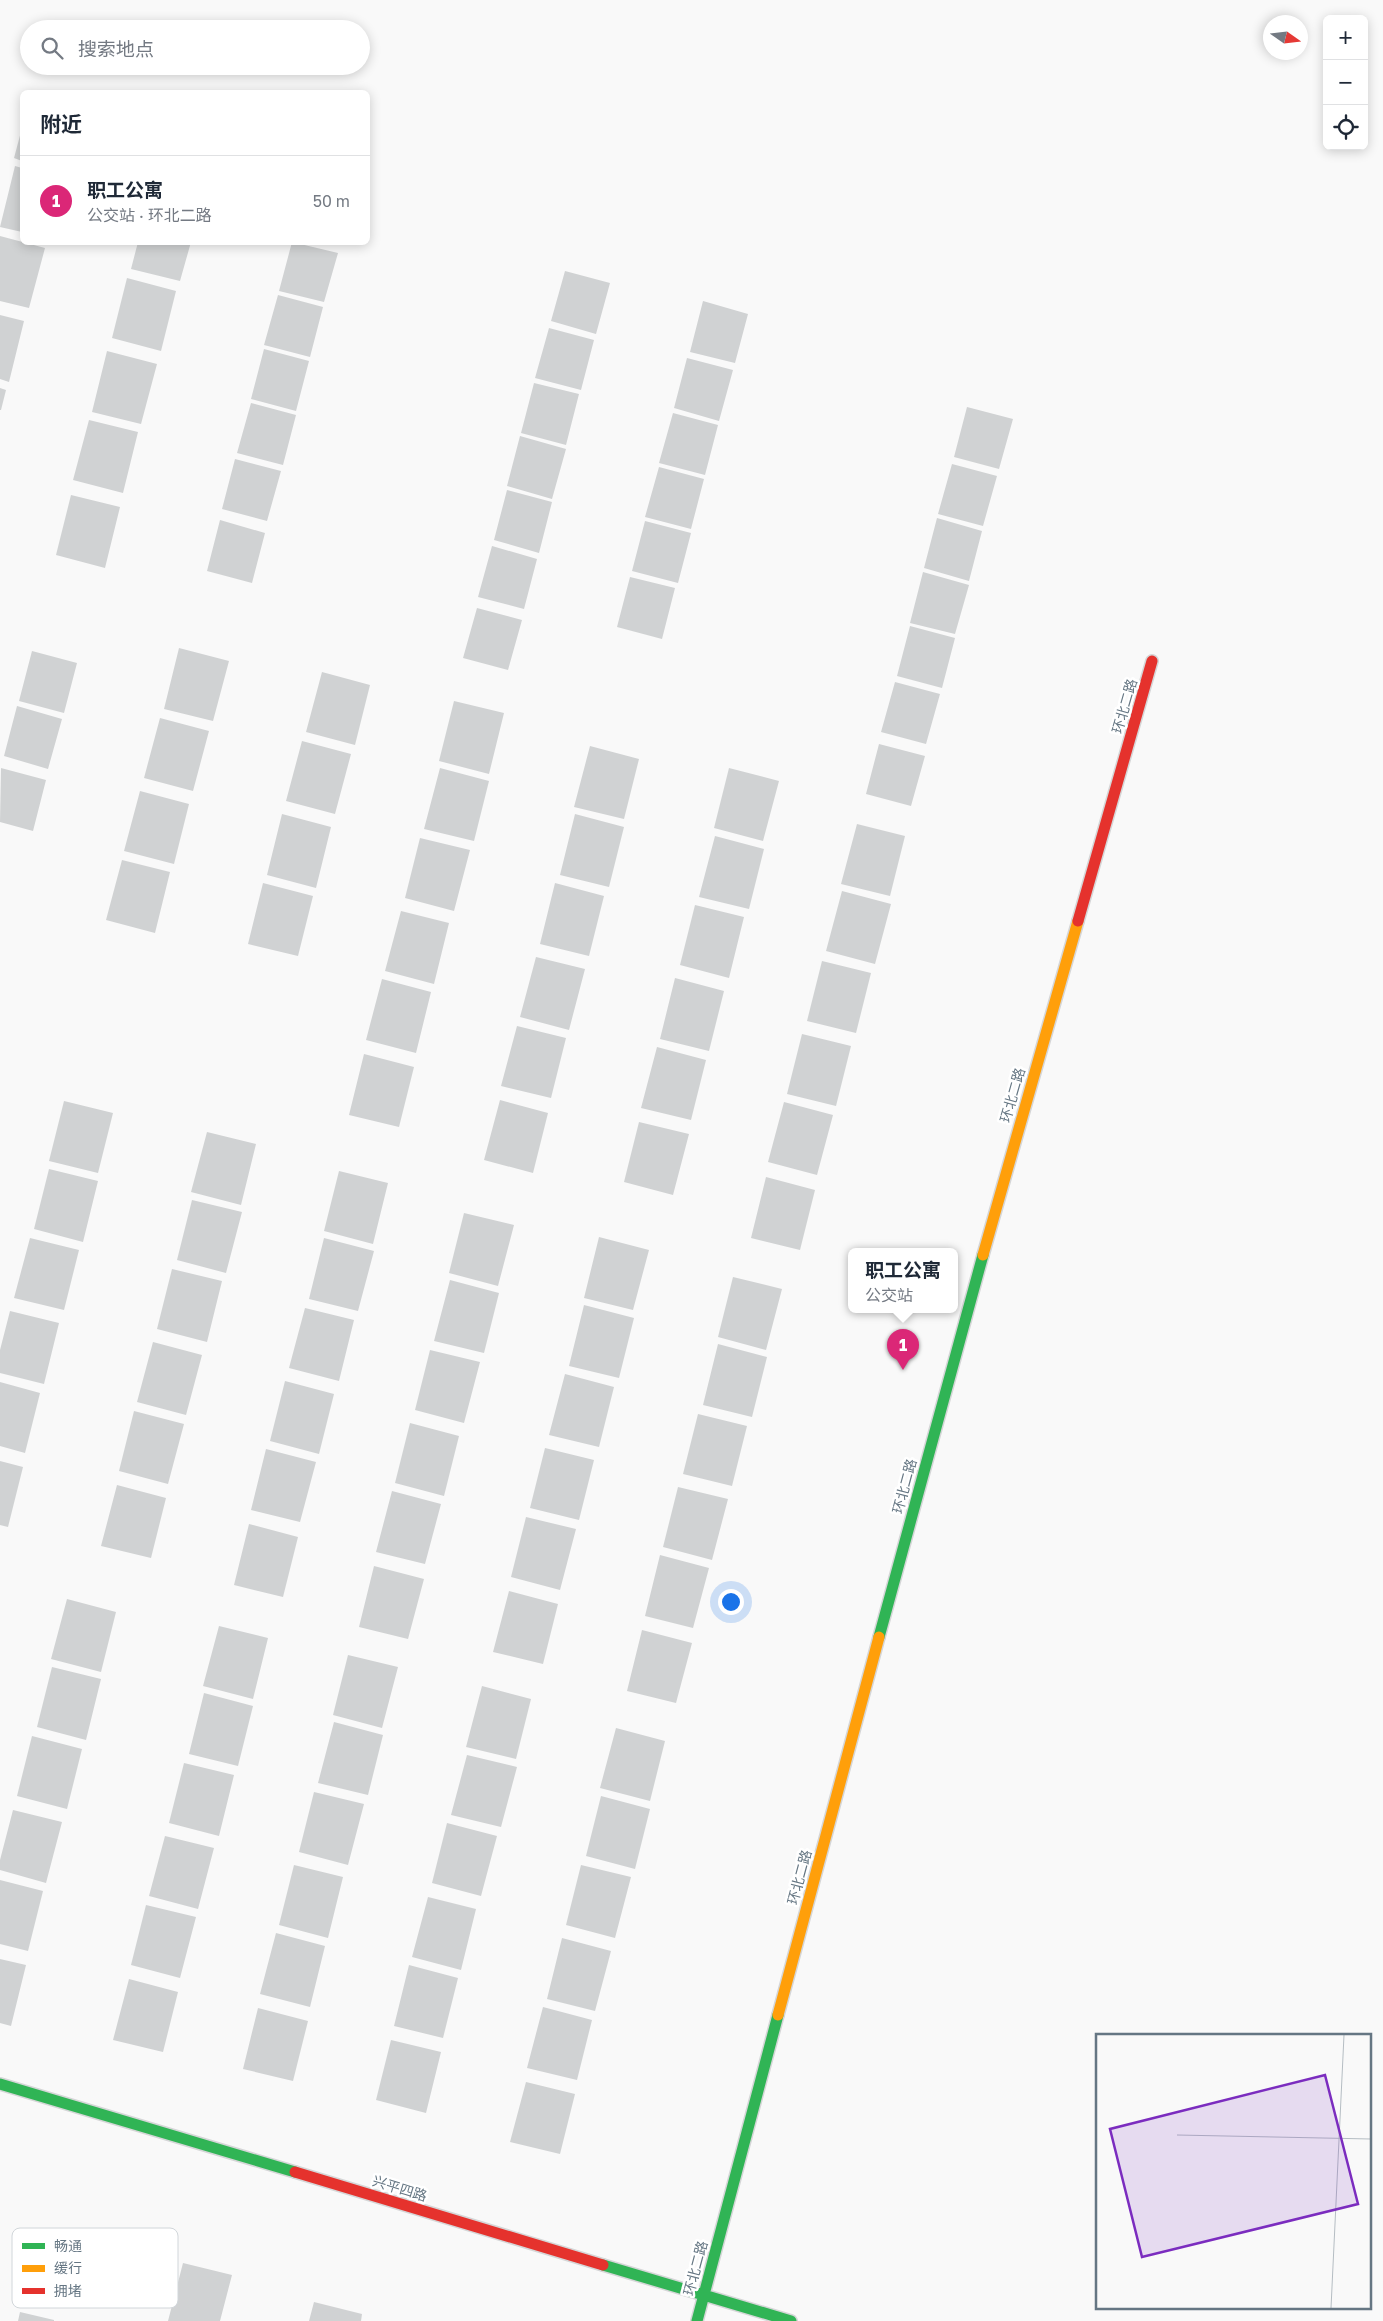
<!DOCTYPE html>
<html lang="zh">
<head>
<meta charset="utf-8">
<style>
  :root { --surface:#fff; --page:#f6f6f7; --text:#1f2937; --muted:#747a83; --line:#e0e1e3; --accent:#db2777 }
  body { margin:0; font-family:"Golos Text","Noto Sans SC",sans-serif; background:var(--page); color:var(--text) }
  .controls { position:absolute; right:15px; top:15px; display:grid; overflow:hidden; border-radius:8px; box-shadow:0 2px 12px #0003 }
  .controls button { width:45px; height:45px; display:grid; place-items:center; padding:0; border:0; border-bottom:1px solid var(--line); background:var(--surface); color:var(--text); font:25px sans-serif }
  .compass { position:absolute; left:1263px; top:15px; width:45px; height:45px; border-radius:50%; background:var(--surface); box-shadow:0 2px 12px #0003; rotate:104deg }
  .you { position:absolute; left:730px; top:1601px; width:18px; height:18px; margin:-12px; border:4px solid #fff; border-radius:50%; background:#1a73e8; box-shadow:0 0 0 8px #1a73e833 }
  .badge { display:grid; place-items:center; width:32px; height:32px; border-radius:50%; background:var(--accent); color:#fff; font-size:16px; font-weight:700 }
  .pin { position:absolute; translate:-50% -41px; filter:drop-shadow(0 1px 2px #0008) }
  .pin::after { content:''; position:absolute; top:26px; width:18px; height:15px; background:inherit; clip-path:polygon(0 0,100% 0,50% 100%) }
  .popup { position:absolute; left:848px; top:1248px; width:110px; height:65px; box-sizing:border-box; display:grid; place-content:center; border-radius:8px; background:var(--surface); filter:drop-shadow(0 1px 4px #0005); font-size:16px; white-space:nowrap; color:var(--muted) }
  .popup b { font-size:19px; color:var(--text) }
  .popup::after { content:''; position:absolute; left:50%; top:100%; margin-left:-10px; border:10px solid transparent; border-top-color:var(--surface) }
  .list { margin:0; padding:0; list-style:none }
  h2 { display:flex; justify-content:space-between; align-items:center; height:65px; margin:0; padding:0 20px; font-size:21px }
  h2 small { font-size:16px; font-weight:400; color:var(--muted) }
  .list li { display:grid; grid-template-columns:32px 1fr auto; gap:15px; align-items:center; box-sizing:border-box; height:90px; padding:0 20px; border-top:1px solid var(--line) }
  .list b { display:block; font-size:19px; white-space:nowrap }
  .list p { margin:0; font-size:16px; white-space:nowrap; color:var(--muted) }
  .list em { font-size:16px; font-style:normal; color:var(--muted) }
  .icon { flex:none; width:28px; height:28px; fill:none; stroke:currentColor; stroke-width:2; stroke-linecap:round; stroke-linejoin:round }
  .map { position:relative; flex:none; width:1383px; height:2321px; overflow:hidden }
  .search { position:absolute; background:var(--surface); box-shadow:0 2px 12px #0003; left:20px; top:20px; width:350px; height:55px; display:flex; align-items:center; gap:12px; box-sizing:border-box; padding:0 18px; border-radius:28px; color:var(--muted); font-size:19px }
  .panel { position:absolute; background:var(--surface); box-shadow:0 2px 12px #0003; left:20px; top:90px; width:350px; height:155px; border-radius:8px }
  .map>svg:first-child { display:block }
  .building { fill:#d0d2d3 }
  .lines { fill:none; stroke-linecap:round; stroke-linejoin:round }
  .fast-casing { stroke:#d5d6d7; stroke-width:14 }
  .slow-casing { stroke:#d5d6d7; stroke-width:14 }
  .jam-casing { stroke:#d5d6d7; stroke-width:14 }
  .fast { stroke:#30b455; stroke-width:11 }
  .slow { stroke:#ff9f0a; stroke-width:11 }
  .jam { stroke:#e5322d; stroke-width:11 }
  .labels { text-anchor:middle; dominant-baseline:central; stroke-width:5; stroke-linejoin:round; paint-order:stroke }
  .street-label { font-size:14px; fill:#657683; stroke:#fff }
  .inset-road { fill:none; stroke:#b5bdc3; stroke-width:1 }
  .view { fill:#7b2cbf; fill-opacity:0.15; stroke:#7b2cbf; stroke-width:2.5 }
  .inset-edge { fill:none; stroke:#657683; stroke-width:2.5 }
  .key { fill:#fff; stroke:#d1d6da; stroke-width:1 }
  .key-label { font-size:14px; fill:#657683 }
</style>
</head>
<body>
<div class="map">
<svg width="1383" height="2321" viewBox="0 0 1383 2321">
  <rect width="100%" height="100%" fill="#f9f9f9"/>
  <path class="building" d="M22,128V161L14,158Z
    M15,166L22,168V232L0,227Z
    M0,236L45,248L29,308L0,301Z
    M138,242H191L180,281L131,269Z
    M292,242L338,253L324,302L279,291Z
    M565,271L610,283L596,334L551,321Z
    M127,278L176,291L161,351L112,338Z
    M278,295L323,307L310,357L264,345Z
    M703,301L748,314L735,363L690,352Z
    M0,315L24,321L9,382L0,379Z
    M549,328L594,340L581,390L535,378Z
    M264,349L309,361L296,411L251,399Z
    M107,351L157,364L141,424L92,412Z
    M687,358L733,370L719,421L674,408Z
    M534,383L579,394L566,445L521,433Z
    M0,388L6,390L1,410H0Z
    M251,403L296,415L283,465L237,453Z
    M967,407L1013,419L999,469L954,457Z
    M673,413L718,425L705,475L659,463Z
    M89,420L138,432L123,493L73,480Z
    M520,436L566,449L552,499L507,486Z
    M235,459L281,471L267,521L222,509Z
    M952,464L997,476L983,526L938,514Z
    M659,467L704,479L691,529L645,517Z
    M507,490L552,502L539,553L494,540Z
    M71,495L120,507L105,568L56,555Z
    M937,518L982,531L969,581L924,568Z
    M220,520L265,533L252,583L207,571Z
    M645,521L691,533L678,583L632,571Z
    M492,546L537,559L524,609L478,597Z
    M923,572L969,585L955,634L910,623Z
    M630,577L675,588L662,639L617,627Z
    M477,608L522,620L508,670L463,658Z
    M910,626L955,638L942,688L897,676Z
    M179,648L229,661L213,721L164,709Z
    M32,651L77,663L64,713L19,701Z
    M322,672L370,685L355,745L306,732Z
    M895,682L940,694L926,744L881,732Z
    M454,701L504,713L489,774L439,761Z
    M17,706L62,719L48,769L4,756Z
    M160,718L209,731L193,791L144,778Z
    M302,741L351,754L335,814L286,801Z
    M879,744L925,756L911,806L866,794Z
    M590,746L639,759L624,819L574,807Z
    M1,768L46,780L33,831L0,822Z
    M440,768L489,781L474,841L424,829Z
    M729,768L779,781L763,841L714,828Z
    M140,791L189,804L174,864L124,851Z
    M282,814L331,827L316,888L267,875Z
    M575,814L624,827L609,887L560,875Z
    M857,824L905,836L890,896L841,884Z
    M715,836L764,849L749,909L699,897Z
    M420,838L470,850L454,911L405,898Z
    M122,860L170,872L155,933L106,920Z
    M263,883L313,896L298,956L248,944Z
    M555,883L604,896L589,956L540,944Z
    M842,891L891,904L875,964L826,951Z
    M695,905L744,917L729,978L680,965Z
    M401,911L449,923L434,984L385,971Z
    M536,957L585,969L569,1030L520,1017Z
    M822,961L871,973L856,1033L807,1021Z
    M675,978L724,991L709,1051L660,1039Z
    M382,979L431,992L416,1053L366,1040Z
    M517,1026L566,1038L551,1098L501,1086Z
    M802,1034L851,1046L836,1106L787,1094Z
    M657,1047L706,1060L691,1120L641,1108Z
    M364,1054L414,1067L399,1127L349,1115Z
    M500,1100L548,1113L533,1173L484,1160Z
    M64,1101L113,1113L98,1173L49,1161Z
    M784,1102L833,1115L817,1175L768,1162Z
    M639,1122L689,1134L673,1195L624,1182Z
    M207,1132L256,1144L241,1205L191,1192Z
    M49,1169L98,1181L83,1242L34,1229Z
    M339,1171L388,1183L373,1244L324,1231Z
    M766,1177L815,1190L800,1250L751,1238Z
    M192,1200L242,1212L226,1273L177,1260Z
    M464,1213L514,1225L498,1286L449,1273Z
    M599,1237L649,1250L633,1310L584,1298Z
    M30,1238L79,1250L64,1310L14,1298Z
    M324,1238L374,1251L358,1311L309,1299Z
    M172,1269L222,1281L207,1342L157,1329Z
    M733,1277L782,1289L766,1350L718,1337Z
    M450,1280L499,1293L484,1353L434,1341Z
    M584,1305L634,1318L619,1378L569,1366Z
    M305,1308L354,1320L339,1381L289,1368Z
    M10,1311L59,1323L44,1384L0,1373V1350Z
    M153,1342L202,1355L186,1415L137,1402Z
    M718,1344L767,1357L752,1417L703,1405Z
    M430,1350L480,1362L464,1423L415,1410Z
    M565,1374L614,1387L599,1447L549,1435Z
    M285,1381L334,1394L319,1454L270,1441Z
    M0,1382L40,1393L25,1453L0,1446Z
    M134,1411L184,1424L168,1484L119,1471Z
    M698,1414L747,1426L732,1486L683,1474Z
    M410,1423L459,1436L444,1496L395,1483Z
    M545,1448L594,1460L579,1520L530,1508Z
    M266,1449L316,1462L300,1522L251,1510Z
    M0,1461L23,1467L8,1527L0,1525Z
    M117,1485L166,1498L151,1558L101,1546Z
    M678,1487L728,1499L712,1560L663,1547Z
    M392,1491L441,1504L425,1564L376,1552Z
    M526,1517L576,1529L560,1590L511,1577Z
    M249,1524L298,1537L283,1597L234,1585Z
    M660,1555L709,1568L693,1628L645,1616Z
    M374,1566L424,1579L408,1639L359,1627Z
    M509,1591L558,1604L543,1664L493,1652Z
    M67,1599L116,1612L101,1672L51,1659Z
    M219,1626L268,1638L253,1699L203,1686Z
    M642,1630L692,1643L676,1703L627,1691Z
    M348,1655L398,1667L382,1728L333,1715Z
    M52,1667L101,1679L86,1740L37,1727Z
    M482,1686L531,1699L516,1759L466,1747Z
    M204,1693L253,1706L238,1766L189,1754Z
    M334,1722L383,1735L368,1795L318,1783Z
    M616,1728L665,1741L650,1801L600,1788Z
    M32,1736L82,1749L67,1809L17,1796Z
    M467,1755L517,1767L501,1827L451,1815Z
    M184,1763L234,1775L219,1836L169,1823Z
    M314,1792L364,1804L348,1865L299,1852Z
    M601,1796L650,1809L635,1869L586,1856Z
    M13,1810L62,1822L46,1883L0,1870V1860Z
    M447,1823L497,1836L481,1896L432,1883Z
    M165,1836L214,1848L198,1909L149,1896Z
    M294,1865L343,1877L328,1938L279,1925Z
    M581,1865L631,1877L615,1938L566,1925Z
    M0,1880L43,1891L28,1951L0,1944Z
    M428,1897L476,1909L461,1970L412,1957Z
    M146,1905L196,1917L180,1978L131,1965Z
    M276,1933L325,1946L310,2007L260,1994Z
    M562,1938L611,1951L595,2011L547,1999Z
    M0,1959L26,1965L11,2026L0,2023Z
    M409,1965L458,1978L443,2038L394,2026Z
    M129,1979L178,1992L163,2052L113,2040Z
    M543,2007L592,2020L577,2080L527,2068Z
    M258,2008L308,2021L293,2081L243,2069Z
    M391,2040L441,2052L426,2113L376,2100Z
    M526,2082L575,2094L560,2154L510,2142Z
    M183,2263L232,2275L220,2321H168Z
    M314,2302L362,2314L361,2321H309Z
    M20,2312L54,2320V2321H18Z"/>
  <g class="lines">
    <defs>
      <path id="fast" d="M879,1637L983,1255
        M0,2084L295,2172
        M603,2265L791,2321
        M697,2321L778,2015"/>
      <path id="slow" d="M983,1255L1078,921
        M778,2015L879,1637"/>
      <path id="jam" d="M1078,921L1152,661
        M295,2172L603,2265"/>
    </defs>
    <use href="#fast" class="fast-casing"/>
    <use href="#slow" class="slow-casing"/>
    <use href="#jam" class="jam-casing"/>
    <use href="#fast" class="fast"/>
    <use href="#slow" class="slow"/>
    <use href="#jam" class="jam"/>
  </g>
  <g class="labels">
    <g class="street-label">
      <text transform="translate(1124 706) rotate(-74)">环北二路</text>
      <text transform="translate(1012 1095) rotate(-74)">环北二路</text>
      <text transform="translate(904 1486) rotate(-75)">环北二路</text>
      <text transform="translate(799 1877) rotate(-75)">环北二路</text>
      <text transform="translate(400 2188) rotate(17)">兴平四路</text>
      <text transform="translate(695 2268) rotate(-75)">环北二路</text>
    </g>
  </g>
  <g transform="translate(1096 2034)">
    <rect width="275" height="275" fill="#f9f9f9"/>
    <path class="inset-road" d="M81,101L275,105M235,274L248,1"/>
    <path class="view" d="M229,41L262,170L46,223L14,95Z"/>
    <rect width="275" height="275" class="inset-edge"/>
  </g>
  <rect x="12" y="2228" width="166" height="80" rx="8" class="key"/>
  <rect x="22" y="2243" width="23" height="6" fill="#30b455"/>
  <rect x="22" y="2265" width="23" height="7" fill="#ff9f0a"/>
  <rect x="22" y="2288" width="23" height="6" fill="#e5322d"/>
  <g class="key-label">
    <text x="54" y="2251">畅通</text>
    <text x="54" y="2273">缓行</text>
    <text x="54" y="2296">拥堵</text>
  </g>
</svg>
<div class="controls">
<button>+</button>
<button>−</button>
<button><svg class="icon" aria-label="locate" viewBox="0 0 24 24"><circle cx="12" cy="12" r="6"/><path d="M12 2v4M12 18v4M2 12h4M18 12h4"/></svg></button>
</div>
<svg class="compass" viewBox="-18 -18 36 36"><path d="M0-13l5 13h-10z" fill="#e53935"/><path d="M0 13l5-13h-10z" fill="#747a83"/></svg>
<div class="you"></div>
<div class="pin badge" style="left:903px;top:1370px">1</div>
<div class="popup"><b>职工公寓</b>公交站</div>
<div class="search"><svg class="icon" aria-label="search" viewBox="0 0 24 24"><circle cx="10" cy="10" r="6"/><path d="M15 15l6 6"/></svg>搜索地点</div>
<section class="panel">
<h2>附近<small></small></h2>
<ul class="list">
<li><span class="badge">1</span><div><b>职工公寓</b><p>公交站 · 环北二路</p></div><em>50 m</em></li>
</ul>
</section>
</div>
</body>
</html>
